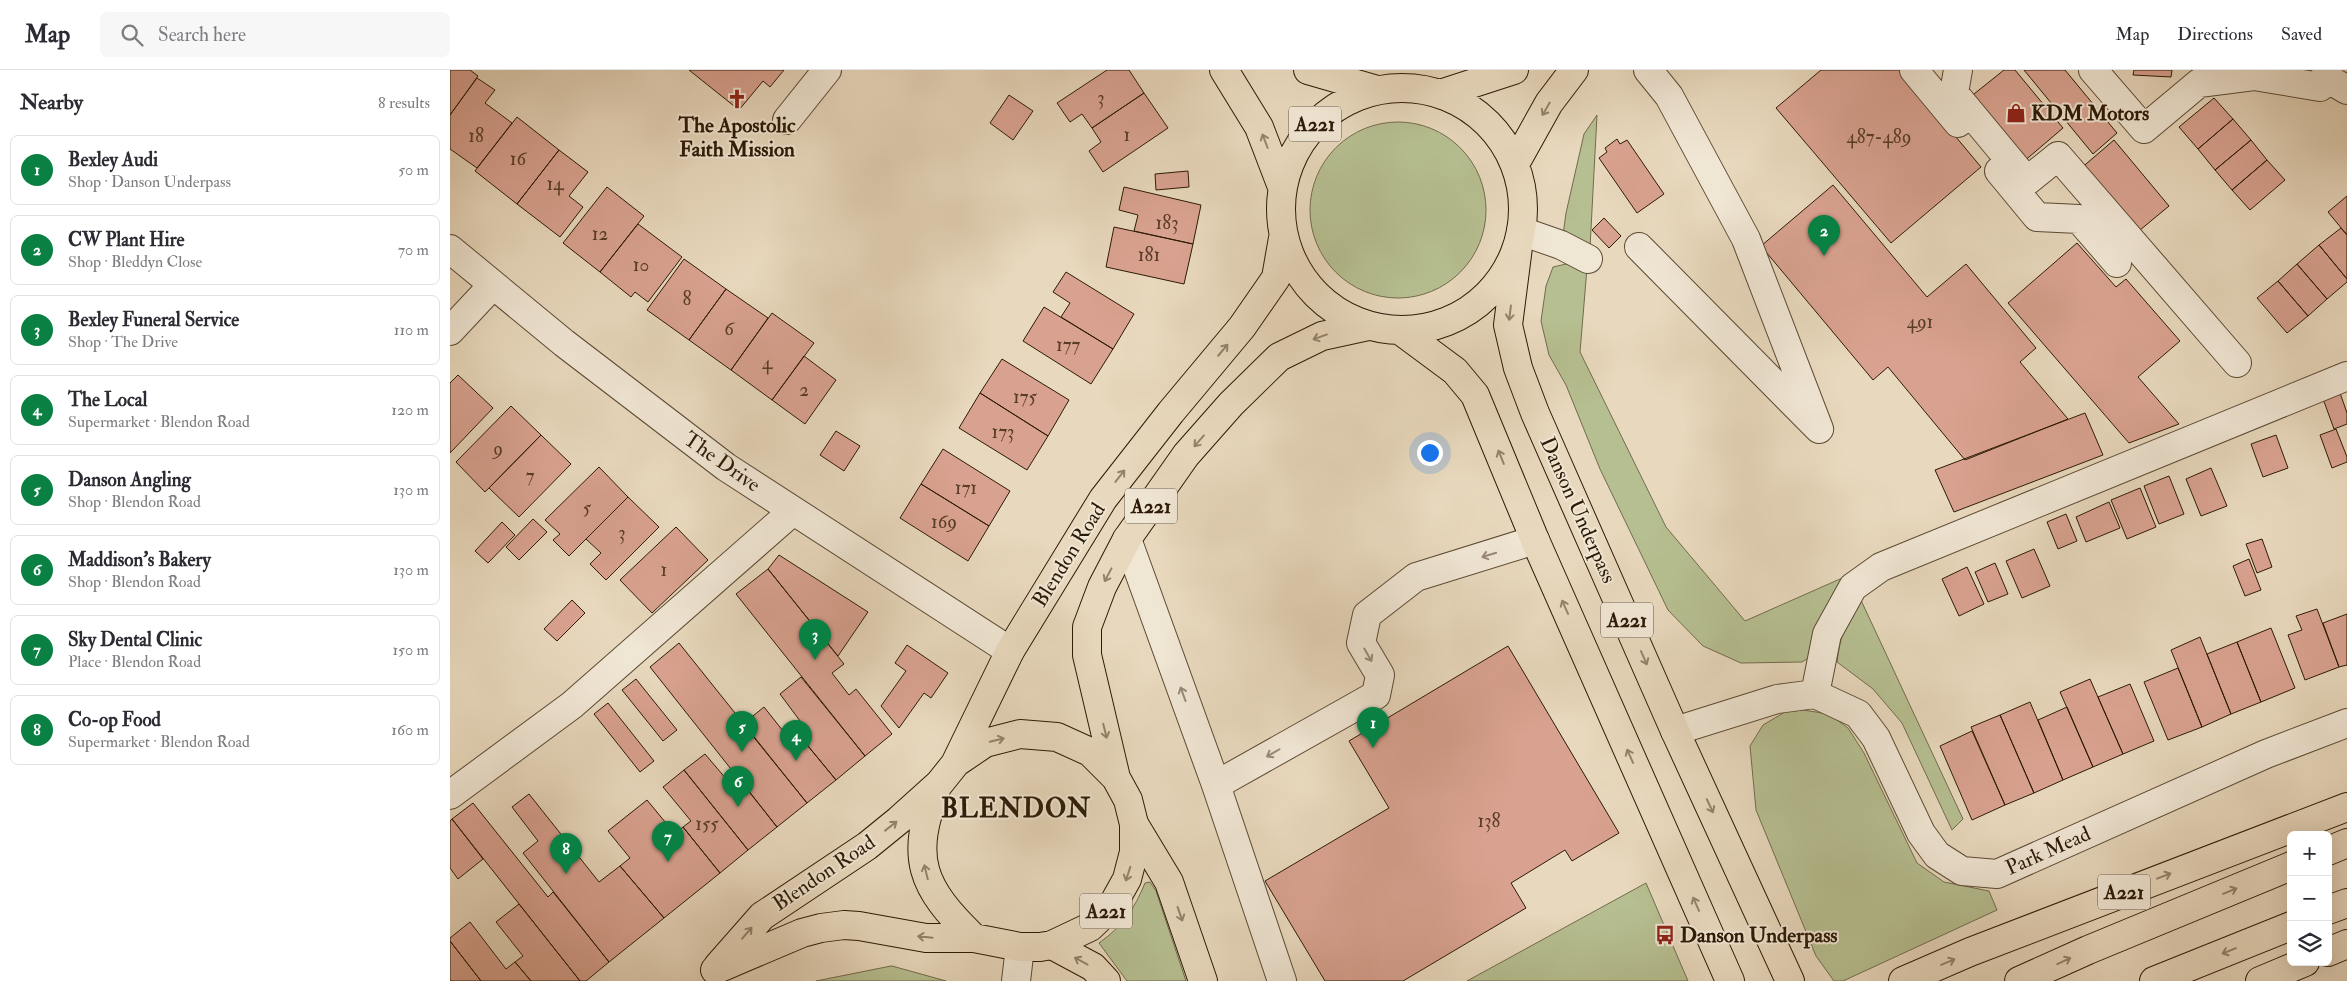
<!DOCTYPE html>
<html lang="en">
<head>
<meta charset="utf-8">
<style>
  :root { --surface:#fff; --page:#f7f7f7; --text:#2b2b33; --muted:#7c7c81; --line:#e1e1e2; --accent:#0b8043 }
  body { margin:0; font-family:"IM FELL Double Pica",serif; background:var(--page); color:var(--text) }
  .controls { position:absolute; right:15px; bottom:15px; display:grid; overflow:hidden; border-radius:8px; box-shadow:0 5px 20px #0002 }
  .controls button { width:45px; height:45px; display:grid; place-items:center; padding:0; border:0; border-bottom:1px solid var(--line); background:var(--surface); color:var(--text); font:25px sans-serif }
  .you { position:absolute; left:979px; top:382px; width:18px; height:18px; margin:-12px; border:4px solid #fff; border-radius:50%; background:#1a73e8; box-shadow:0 0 0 8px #1a73e833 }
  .badge { display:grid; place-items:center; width:32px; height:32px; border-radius:50%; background:var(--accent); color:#fff; font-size:16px; font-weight:700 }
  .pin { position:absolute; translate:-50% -41px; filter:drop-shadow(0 1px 2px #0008) }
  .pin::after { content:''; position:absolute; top:26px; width:18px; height:15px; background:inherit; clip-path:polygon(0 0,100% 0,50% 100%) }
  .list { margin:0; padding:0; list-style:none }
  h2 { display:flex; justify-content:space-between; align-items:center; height:65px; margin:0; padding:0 20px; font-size:21px }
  h2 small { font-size:16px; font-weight:400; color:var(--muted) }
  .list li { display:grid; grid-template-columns:32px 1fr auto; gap:15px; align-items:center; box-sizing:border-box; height:70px; margin:0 10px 10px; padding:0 10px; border:1px solid var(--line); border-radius:8px }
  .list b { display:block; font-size:19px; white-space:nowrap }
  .list p { margin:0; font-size:16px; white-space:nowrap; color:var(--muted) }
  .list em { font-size:16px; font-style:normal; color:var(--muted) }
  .icon { flex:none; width:28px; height:28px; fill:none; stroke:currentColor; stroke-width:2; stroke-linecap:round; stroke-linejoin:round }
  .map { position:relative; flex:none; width:1897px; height:911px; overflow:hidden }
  header { display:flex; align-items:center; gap:30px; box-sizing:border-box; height:70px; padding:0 25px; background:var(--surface); border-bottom:1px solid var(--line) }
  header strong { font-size:24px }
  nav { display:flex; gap:28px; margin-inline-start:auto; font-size:18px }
  .search { width:350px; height:45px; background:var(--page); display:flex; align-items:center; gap:12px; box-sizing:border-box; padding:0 18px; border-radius:8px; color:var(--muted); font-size:19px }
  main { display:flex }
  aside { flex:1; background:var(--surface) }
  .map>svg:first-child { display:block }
  .green { fill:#b6bf91; stroke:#726c4c }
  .building { fill:#d9a290; stroke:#2d1a06 }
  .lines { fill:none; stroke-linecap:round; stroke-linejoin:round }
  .minor-casing { stroke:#5c4a34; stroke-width:30 }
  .major-casing { stroke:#2d1a06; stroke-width:30 }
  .highway-casing { stroke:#2d1a06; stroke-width:30 }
  .minor { stroke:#f0e6d4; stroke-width:28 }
  .major { stroke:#e8d8bd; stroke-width:28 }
  .highway { stroke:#e8d8bd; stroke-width:28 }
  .oneway { stroke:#94826b }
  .oneway2 { stroke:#988a77 }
  .labels { text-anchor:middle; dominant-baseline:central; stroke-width:4; stroke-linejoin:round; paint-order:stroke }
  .number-label { font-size:19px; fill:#583c28 }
  .shield { fill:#f0e6d4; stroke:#685744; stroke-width:1 }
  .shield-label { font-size:20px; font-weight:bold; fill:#2d1a06 }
  .poi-label { font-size:21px; font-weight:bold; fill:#2d1a06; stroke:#f0e6d4; text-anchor:start }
  .street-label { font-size:21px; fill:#2d1a06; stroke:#f0e6d4 }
  .district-label { font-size:26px; font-weight:bold; letter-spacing:1px; fill:#2d1a06; stroke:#f0e6d4 }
</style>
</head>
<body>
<header>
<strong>Map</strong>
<div class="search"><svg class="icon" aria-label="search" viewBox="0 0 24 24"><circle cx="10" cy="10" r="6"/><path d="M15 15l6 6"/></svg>Search here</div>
<nav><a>Map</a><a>Directions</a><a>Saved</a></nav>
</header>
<main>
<aside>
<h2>Nearby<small>8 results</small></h2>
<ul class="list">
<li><span class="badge">1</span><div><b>Bexley Audi</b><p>Shop · Danson Underpass</p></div><em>50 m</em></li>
<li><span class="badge">2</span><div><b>CW Plant Hire</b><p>Shop · Bleddyn Close</p></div><em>70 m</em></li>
<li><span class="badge">3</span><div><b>Bexley Funeral Service</b><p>Shop · The Drive</p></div><em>110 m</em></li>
<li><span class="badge">4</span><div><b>The Local</b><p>Supermarket · Blendon Road</p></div><em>120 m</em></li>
<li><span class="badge">5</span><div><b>Danson Angling</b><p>Shop · Blendon Road</p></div><em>130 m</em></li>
<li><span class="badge">6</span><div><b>Maddison's Bakery</b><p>Shop · Blendon Road</p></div><em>130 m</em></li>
<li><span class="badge">7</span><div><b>Sky Dental Clinic</b><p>Place · Blendon Road</p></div><em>150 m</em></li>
<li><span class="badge">8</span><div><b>Co-op Food</b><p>Supermarket · Blendon Road</p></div><em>160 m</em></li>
</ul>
</aside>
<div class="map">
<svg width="1897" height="911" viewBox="0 0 1897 911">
  <rect width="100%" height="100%" fill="#e8d8bd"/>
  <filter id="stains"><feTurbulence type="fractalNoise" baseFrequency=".004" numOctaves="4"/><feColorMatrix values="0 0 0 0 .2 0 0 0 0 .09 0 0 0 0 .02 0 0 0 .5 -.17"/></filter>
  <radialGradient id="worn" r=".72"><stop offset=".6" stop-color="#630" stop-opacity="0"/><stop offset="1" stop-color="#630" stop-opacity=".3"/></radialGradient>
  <path class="green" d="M1147,45L1140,178L1113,165L1116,143L1134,64Z
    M860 140a88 88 0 1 1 176 0a88 88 0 1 1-176 0Z
    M1125,192L1137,198L1130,282L1216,457L1295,551L1399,505L1360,587L1352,592L1291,593L1253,576L1218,540L1150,399L1116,315L1099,285L1091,251L1096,216L1103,197Z
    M1409,526L1513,749L1502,760L1452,653L1423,619L1387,592C1390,567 1397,546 1409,526Z
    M1353,640L1379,644L1398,658L1414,683L1467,793L1494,812L1539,821L1547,840L1393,911H1384L1366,886L1306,740L1300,676L1313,655L1335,642Z
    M700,812L706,821L736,911H677L649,873C672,857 685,838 695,813Z
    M1196,813L1238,911H1017Z
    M442,896L496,911H366L441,896Z"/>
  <path class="building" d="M0,0H20L28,6L0,45Z
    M239,0H334L320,17L313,11L289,40Z
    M657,0H679L694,23L642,58L632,44L620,52L607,33Z
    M1371,0H1450L1531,97L1441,173L1326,38Z
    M1554,0H1565L1613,58L1572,93L1519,28Z
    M1574,0H1615L1667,63L1643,84Z
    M1684,0H1722L1721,7L1683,5Z
    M27,8L45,20L35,33L62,53L27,98L0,79V45Z
    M694,23L718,58L653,102L639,81L651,72L642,58Z
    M559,25L583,41L563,70L540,53Z
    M1764,28L1783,49L1748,79L1729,57Z
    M67,47L109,80L67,134L25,101Z
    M1783,49L1801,70L1765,100L1748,79Z
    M1167,69L1170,74L1177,70L1214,124L1187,143L1149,88L1157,82L1155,78Z
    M1664,70L1719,136L1684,165L1629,100Z
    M1801,70L1817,90L1782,120L1765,100Z
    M109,80L138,102L119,126L133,137L110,167L67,134Z
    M1817,90L1835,110L1800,140L1782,120Z
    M738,101L739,117L706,120L705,104Z
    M1383,115L1477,227L1516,194L1586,278L1570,292L1618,349L1515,390L1438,297L1423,310L1311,176Z
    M157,117L194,146L150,202L113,173Z
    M674,117L751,135L743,174L684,161L688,145L669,140Z
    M1897,126V165L1878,142Z
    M1154,148L1171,166L1159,178L1142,160Z
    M188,154L232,187L198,232L185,222L181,227L150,202Z
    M664,157L743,174L734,214L656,197Z
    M1891,158L1897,165V209L1869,175Z
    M1627,173L1666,217L1676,209L1730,271L1688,307L1729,354L1679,373L1558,233Z
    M1869,175L1897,209V212L1877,229L1847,194Z
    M234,189L276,219L239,270L197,240Z
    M1847,194L1877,229L1858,246L1828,211Z
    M616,202L684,244L663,279L611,247L620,233L603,222Z
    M1828,211L1858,246L1837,263L1807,228Z
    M276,219L318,248L281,300L239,270Z
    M594,237L663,279L641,314L573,271Z
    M322,243L364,273L322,330L281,300Z
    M354,286L386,310L355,354L322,330Z
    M552,289L619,330L598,366L530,323Z
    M8,305L43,338L0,383V313Z
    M1889,320L1897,343V354L1884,359L1872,326Z
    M530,323L598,366L577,400L509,358Z
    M61,336L91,365L35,422L6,392Z
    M1635,343L1653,385L1504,442L1485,400Z
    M1886,359L1897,387V392L1882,398L1870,365Z
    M386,361L410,376L394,401L370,385Z
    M91,365L121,394L69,447L39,418Z
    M1826,365L1838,398L1813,407L1801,374Z
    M493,379L560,421L539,456L471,414Z
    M149,397L178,427L119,486L103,470L110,464L95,450Z
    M1761,398L1777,436L1751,446L1736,409Z
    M1719,406L1734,444L1709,454L1694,416Z
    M471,414L539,456L518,491L450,448Z
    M1690,418L1706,457L1677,469L1661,430Z
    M178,427L209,457L156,510L140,494L151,483L136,469Z
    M1659,432L1670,458L1636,472L1626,447Z
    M1616,444L1627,471L1608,479L1597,452Z
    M83,449L97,462L69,490L56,477Z
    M52,452L65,465L38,493L25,481Z
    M226,457L258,490L202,543L170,510Z
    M1812,469L1822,497L1807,503L1796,474Z
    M1584,479L1600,516L1572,528L1556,491Z
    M329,485L418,542L388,586L318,499Z
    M1799,489L1811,520L1795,526L1783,496Z
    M1545,493L1558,524L1538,532L1525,502Z
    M1517,497L1534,534L1509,546L1492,509Z
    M318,499L394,594L382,603L399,625L406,619L442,664L415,686L286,524Z
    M122,530L135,543L107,571L94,559Z
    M1867,539L1889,597L1855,610L1838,565L1852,560L1846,546Z
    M1897,544V595L1889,597L1873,553Z
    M1821,558L1845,618L1811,632L1787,572Z
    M1750,567L1781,644L1752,657L1721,580Z
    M1787,572L1811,632L1781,644L1757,584Z
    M229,573L357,733L327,757L200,597Z
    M457,575L498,603L481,628L474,623L449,658L431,636L456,601L445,593Z
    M1058,576L1169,763L1122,791L1115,780L1061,813L1076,838L953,911H875L815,811L939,738L899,671Z
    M1728,598L1752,657L1718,670L1694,612Z
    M351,607L415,686L386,710L349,665L356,659L330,624Z
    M186,609L227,660L213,671L172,620Z
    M1640,609L1673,684L1643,697L1610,622Z
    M1680,614L1704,671L1673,684L1648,627Z
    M1580,632L1613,710L1584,723L1550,645Z
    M158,633L204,691L190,702L144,644Z
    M314,637L341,671L349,665L386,710L357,733L293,654Z
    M1617,637L1643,697L1613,710L1588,650Z
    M1550,645L1584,723L1555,735L1521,657Z
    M1522,661L1555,735L1522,750L1490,676Z
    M255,684L283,717L291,711L327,757L298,780L234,700Z
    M234,700L298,780L270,803L233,757L241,751L213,717Z
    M79,724L149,812L170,796L214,848L159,892L73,783L88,771L62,737Z
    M197,730L225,764L233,757L270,803L214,848L170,796L180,788L158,761Z
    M23,733L98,827L103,822L159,892L136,911H130L2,749Z
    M2,749L33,789L8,809L0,798V751Z
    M69,834L130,911H81L65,892L73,886L46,852Z
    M20,852L56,899L65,892L81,911H31L0,871V868Z
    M0,871L31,911H0Z"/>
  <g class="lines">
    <defs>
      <path id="minor" d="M1464,0L1508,53
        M1508,0L1504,23L1577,111L1608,86L1787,293
        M1643,0L1694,59L1749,13L1804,6L1870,17L1878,0
        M1875,7L1897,20
        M337,50L377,0
        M1549,101L1587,147L1629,149L1667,193
        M1071,161L1111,175L1138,189
        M1189,177L1369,359L1296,169L1219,26L1198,0
        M0,179L114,273L276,397L560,581
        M0,261L43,215
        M677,469L766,715L926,625L930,605L911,573L917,545L966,507L1085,470
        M1365,624L1377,564L1403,517L1431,497L1897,306
        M1225,661L1327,629L1365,624L1408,644L1426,668L1471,763L1487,785L1512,801L1547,804L1816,684L1897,653
        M766,715L832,911
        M0,725L122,635L343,441
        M566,911L570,877"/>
      <path id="major" d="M774,0L809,57L832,117
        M858,0L927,20
        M831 139a121 121 0 1 1 242 0a121 121 0 1 1-242 0Z
        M990,24L1064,0
        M1065,94L1099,33L1124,0
        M1068,177L1058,255L1068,298L1085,343L1225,661L1340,911
        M951,261L1005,301L1025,325L1085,470L1280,911
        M507,692L535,673L570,664L607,667L640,682L666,708
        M487,717C459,788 471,817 524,868
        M268,896L312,846L417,776L449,750L489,714L505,694L560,581L653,429L721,342L792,257L826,208L833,168
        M265,900L352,863L371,858L394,855L409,856L476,868H524L570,877H590L602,875L640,857L662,836L677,809L684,782V754L678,730L666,708L637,585V557L652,517L677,469L736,385L781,334L829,287L872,266L918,256"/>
      <path id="highway" d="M684,754L719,812L753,911
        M1878,781L1897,773
        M1878,840L1897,833
        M602,875L643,897L656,911
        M1878,882L1897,874
        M1453,911L1520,882L1897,737
        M1569,911L1638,880L1841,796
        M1704,911L1841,856
        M1810,911L1855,892"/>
    </defs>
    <use href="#minor" class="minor-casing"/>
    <use href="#major" class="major-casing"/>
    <use href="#highway" class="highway-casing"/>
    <use href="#minor" class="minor"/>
    <use href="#major" class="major"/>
    <use href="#highway" class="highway"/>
  </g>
  <defs><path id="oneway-shaft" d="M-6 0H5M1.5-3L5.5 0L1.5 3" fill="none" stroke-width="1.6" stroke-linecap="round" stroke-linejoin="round" transform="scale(1.25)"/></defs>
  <g class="oneway">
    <use href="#oneway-shaft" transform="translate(1096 39) rotate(120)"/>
    <use href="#oneway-shaft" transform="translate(815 71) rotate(-111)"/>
    <use href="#oneway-shaft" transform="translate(1060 243) rotate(97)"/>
    <use href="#oneway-shaft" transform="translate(870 267) rotate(160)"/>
    <use href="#oneway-shaft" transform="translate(773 280) rotate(-50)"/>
    <use href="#oneway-shaft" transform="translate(749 371) rotate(131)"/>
    <use href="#oneway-shaft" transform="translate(1051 387) rotate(-112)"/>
    <use href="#oneway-shaft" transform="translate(670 406) rotate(-52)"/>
    <use href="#oneway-shaft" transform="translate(658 505) rotate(118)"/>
    <use href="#oneway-shaft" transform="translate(1115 537) rotate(-114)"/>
    <use href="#oneway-shaft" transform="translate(1194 588) rotate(66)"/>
    <use href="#oneway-shaft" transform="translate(655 661) rotate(76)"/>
    <use href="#oneway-shaft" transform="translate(547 670) rotate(-14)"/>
    <use href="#oneway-shaft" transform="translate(1180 686) rotate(-114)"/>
    <use href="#oneway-shaft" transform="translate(1260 736) rotate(65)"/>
    <use href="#oneway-shaft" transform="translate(441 756) rotate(-38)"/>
    <use href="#oneway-shaft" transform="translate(476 802) rotate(-104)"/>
    <use href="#oneway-shaft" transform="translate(678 804) rotate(108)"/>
    <use href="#oneway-shaft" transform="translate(1714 806) rotate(-21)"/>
    <use href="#oneway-shaft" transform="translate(1780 821) rotate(-22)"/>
    <use href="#oneway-shaft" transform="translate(1246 834) rotate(-114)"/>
    <use href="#oneway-shaft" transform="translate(730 844) rotate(71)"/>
    <use href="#oneway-shaft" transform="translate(297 863) rotate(-49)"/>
    <use href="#oneway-shaft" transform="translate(475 867) rotate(-174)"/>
    <use href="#oneway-shaft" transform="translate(1779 881) rotate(158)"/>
    <use href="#oneway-shaft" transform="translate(631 891) rotate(-151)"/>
    <use href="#oneway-shaft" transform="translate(1614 891) rotate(-25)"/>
    <use href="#oneway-shaft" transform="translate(1498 892) rotate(-23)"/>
  </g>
  <g class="oneway2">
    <use href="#oneway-shaft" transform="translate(1039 485) rotate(163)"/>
    <use href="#oneway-shaft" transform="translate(918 585) rotate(60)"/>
    <use href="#oneway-shaft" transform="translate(733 624) rotate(-110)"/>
    <use href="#oneway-shaft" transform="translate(823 683) rotate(150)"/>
  </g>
  <defs>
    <symbol id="church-bare" viewBox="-9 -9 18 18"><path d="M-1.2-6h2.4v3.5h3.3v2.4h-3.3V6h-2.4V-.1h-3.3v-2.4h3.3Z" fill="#8f2418" stroke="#f0e6d4" stroke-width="2.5" paint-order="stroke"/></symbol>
    <symbol id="shop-bare" viewBox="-9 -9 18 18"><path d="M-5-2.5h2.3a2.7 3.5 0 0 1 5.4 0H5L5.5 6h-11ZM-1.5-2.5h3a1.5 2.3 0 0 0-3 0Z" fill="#8f2418" stroke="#f0e6d4" stroke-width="2.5" paint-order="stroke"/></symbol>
    <symbol id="bus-bare" viewBox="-9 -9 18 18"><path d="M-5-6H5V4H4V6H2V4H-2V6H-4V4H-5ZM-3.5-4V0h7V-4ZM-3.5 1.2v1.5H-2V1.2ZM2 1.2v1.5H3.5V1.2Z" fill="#8f2418" stroke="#f0e6d4" stroke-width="2.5" paint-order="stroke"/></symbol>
  </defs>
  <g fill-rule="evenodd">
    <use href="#church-bare" x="273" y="15" width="28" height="28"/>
    <use href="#shop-bare" x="1552" y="29" width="28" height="28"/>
    <use href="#bus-bare" x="1201" y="851" width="28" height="28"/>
  </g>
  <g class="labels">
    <g class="number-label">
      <text x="651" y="28">3</text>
      <text x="677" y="65">1</text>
      <text x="26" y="66">18</text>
      <text x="1429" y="67">487-489</text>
      <text x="68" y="89">16</text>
      <text x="105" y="114">14</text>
      <text x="717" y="153">183</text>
      <text x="150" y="164">12</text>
      <text x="699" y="185">181</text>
      <text x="191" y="195">10</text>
      <text x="237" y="229">8</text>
      <text x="1470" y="252">491</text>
      <text x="279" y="259">6</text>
      <text x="618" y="275">177</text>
      <text x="317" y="293">4</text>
      <text x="354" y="320">2</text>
      <text x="575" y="327">175</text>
      <text x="553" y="362">173</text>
      <text x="48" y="379">9</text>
      <text x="80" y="406">7</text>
      <text x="516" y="418">171</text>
      <text x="137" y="438">5</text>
      <text x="494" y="452">169</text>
      <text x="172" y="463">3</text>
      <text x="214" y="500">1</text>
      <text x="1039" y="751">138</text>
      <text x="257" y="754">155</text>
    </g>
    <g class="shield">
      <rect x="839" y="36.5" width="52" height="35" rx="4"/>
      <rect x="675" y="418.5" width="52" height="35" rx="4"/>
      <rect x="1151" y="532.5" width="52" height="35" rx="4"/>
      <rect x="1648" y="804.5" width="52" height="35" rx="4"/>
      <rect x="630" y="823.5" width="52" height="35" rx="4"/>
    </g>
    <g class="shield-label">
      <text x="865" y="54">A221</text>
      <text x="701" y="436">A221</text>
      <text x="1177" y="550">A221</text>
      <text x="1674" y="822">A221</text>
      <text x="656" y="841">A221</text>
    </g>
    <g class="poi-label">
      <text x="1581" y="43">KDM Motors</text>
      <text x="287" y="55" text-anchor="middle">The Apostolic<tspan x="287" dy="24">Faith Mission</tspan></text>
      <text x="1230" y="865">Danson Underpass</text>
    </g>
    <g class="street-label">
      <text transform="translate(272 392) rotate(35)">The Drive</text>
      <text transform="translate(1128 440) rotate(66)">Danson Underpass</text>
      <text transform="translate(619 485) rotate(-58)">Blendon Road</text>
      <text transform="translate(1598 781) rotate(-24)">Park Mead</text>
      <text transform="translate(374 803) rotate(-34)">Blendon Road</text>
    </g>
    <g class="district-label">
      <text x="566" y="739">BLENDON</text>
    </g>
  </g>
  <rect width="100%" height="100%" filter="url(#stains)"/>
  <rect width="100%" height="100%" fill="url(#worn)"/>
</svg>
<div class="controls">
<button>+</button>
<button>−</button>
<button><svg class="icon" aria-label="layers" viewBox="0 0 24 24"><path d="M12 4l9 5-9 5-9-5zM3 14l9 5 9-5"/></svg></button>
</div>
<div class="you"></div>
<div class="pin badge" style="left:923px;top:678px">1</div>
<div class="pin badge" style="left:1374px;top:186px">2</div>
<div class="pin badge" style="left:365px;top:590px">3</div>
<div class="pin badge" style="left:346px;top:691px">4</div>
<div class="pin badge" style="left:292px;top:682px">5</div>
<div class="pin badge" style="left:288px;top:737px">6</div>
<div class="pin badge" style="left:218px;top:792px">7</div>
<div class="pin badge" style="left:116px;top:804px">8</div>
</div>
</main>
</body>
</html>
